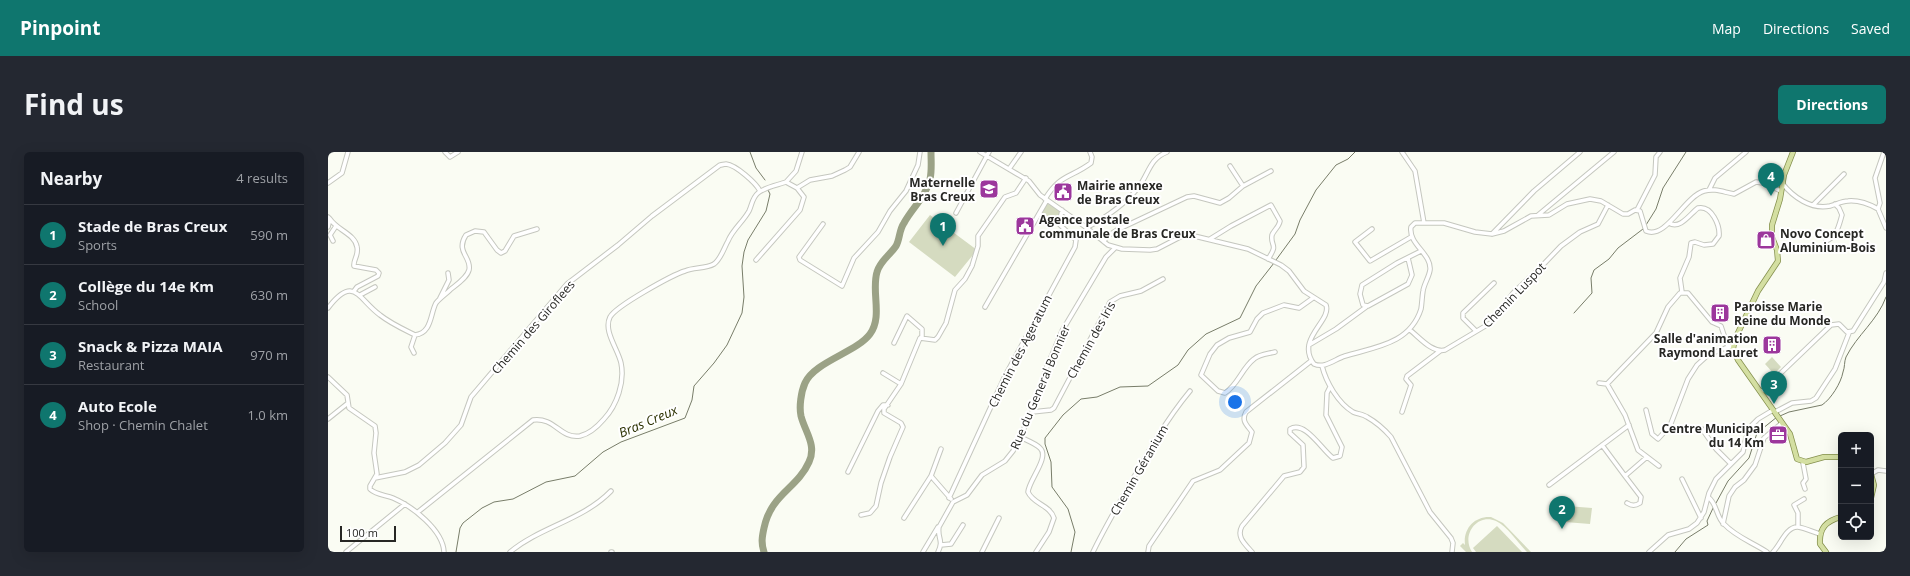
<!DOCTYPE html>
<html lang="en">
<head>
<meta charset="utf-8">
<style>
  :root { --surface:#171b24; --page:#242831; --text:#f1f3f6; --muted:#9ea1a6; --line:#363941; --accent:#0f766e }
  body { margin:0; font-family:"Open Sans",sans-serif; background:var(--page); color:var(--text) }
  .controls { position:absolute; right:12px; bottom:12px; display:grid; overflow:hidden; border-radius:6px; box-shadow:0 4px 16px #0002 }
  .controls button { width:36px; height:36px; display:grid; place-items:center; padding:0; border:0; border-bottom:1px solid var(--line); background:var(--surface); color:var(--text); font:20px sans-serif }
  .scale { position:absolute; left:12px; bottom:10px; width:56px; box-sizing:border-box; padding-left:4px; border:2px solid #272724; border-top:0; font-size:11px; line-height:14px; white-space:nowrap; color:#272724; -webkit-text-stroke:3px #fff; paint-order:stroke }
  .you { position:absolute; left:907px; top:250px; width:14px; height:14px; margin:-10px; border:3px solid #fff; border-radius:50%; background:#1a73e8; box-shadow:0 0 0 6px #1a73e833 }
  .badge { display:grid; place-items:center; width:26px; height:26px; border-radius:50%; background:var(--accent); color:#fff; font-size:13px; font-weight:700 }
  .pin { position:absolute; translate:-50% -33px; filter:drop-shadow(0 1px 2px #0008) }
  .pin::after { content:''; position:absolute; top:21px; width:14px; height:12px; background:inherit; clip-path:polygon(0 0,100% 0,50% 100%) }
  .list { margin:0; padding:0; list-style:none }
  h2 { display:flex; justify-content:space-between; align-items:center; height:52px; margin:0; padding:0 16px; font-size:17px }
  h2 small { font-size:13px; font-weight:400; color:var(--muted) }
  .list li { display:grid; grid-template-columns:26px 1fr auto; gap:12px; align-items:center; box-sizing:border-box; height:60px; padding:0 16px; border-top:1px solid var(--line) }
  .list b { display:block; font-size:15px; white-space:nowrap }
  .list p { margin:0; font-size:13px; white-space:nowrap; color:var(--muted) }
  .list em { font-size:13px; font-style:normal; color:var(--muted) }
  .icon { flex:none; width:22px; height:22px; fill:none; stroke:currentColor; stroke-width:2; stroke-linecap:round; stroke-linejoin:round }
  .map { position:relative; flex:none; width:1558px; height:400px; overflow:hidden; border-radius:6px }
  header { display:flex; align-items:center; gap:24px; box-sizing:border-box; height:56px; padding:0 20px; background:var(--accent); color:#fff }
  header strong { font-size:19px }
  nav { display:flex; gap:22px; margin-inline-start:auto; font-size:14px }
  .intro { display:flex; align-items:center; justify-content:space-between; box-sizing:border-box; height:96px; padding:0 24px }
  h1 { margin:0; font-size:28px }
  .button { padding:10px 18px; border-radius:6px; background:var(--accent); color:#fff; font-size:14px; font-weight:700 }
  main { display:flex; gap:24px; padding:0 24px }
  aside { flex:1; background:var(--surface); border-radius:6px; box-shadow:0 4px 16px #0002 }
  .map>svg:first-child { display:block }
  .green { fill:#d5dbc0 }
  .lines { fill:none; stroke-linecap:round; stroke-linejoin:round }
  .stream { stroke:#787d69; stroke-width:1 }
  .river { stroke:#9ba286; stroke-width:7 }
  .minor-casing { stroke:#c5c7bf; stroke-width:5.5 }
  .major-casing { stroke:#85904e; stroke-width:6 }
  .minor { stroke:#fff; stroke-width:3.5 }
  .major { stroke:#d4dfa2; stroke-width:4.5 }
  .labels { text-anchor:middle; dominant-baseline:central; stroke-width:4; stroke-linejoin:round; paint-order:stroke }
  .poi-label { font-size:12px; font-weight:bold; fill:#272724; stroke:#fff; text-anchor:start }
  .street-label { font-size:12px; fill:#272724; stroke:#fff }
  .water-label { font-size:13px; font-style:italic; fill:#2b3100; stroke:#fff }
</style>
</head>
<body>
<header>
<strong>Pinpoint</strong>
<nav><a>Map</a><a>Directions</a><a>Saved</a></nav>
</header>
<div class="intro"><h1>Find us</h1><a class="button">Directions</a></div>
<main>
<aside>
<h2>Nearby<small>4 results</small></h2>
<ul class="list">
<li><span class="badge">1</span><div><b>Stade de Bras Creux</b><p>Sports</p></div><em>590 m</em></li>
<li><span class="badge">2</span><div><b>Collège du 14e Km</b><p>School</p></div><em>630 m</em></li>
<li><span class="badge">3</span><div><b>Snack &amp; Pizza MAIA</b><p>Restaurant</p></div><em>970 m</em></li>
<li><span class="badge">4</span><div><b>Auto Ecole</b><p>Shop · Chemin Chalet</p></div><em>1.0 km</em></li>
</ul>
</aside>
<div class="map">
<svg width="1558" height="400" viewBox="0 0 1558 400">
  <rect width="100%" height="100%" fill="#fafcf3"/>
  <path class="green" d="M718,50L733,59L728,71L711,63Z
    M602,63L649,98L627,125L581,90Z
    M1444,205L1453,215L1446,222L1437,212Z
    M1239,354L1264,356L1262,372L1237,370Z
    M1163,365L1175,371L1203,400H1199C1190,391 1180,375 1168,369C1149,361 1133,383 1144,400H1138L1132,394L1135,391L1137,393C1135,377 1146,364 1163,365Z
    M1169,374L1194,400H1148L1145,396Z"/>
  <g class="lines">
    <path class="stream" d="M422,0L428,16L437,28
      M1318,73L1328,57L1335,36L1358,0
      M948,108L967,82L972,68L988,38L1008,13L1020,7L1027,0
      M1246,161L1264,141L1263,126L1266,118L1281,107L1290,96L1315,77
      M1452,264L1461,260L1494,253C1503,247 1513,231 1515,220C1517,215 1516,210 1518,205C1529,183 1550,168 1558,145
      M1388,351L1400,329L1421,306L1429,281L1449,265
      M128,400L132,376L135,371L154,356L166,350L185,347L218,330L247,324L275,300L293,290L357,266L364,248L366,234L386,211L399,193L414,161L416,145L414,114L416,100L420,88L438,59L442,42L440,38
      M743,400L747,380L740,357L724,335L723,310L717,292V286L735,263L753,247L769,245L792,235L820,234L850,213L860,198L878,182L912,166L928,134L946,111
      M1347,400L1358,387L1380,373L1379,369L1386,354"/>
    <path class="river" d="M436,400C433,391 434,385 436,376C443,342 469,337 481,310C489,293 477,280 473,264C471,255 473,240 477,231C486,210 529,200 542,182C555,164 543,140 549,120C552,109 562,103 568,94C572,87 571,78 576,71C584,56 598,45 602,27C604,19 603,9 603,0"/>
    <defs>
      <path id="minor" d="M117,0L122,5L130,0
        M652,0L701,29L712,43L759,76L780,93L794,97L822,98L829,97L858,82L920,97L953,113L961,119L976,139L998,153C1004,169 967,187 986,212C997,217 1007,207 1017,204C1047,195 1082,192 1093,157C1094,151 1094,145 1095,139C1096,132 1101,125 1102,118C1104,102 1080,92 1083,75L1087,71H1116L1147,80L1164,82L1176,79L1203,64L1221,63L1239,52L1262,47L1273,49L1295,62H1300L1307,58L1312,59L1318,79C1338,88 1356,45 1376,39C1387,36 1395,40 1406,42L1428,30L1435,31L1453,39
        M1074,0L1087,19L1096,71
        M1556,0L1547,26L1552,51L1550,57L1558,76
        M902,14L915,34
        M681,17L693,0
        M458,30L469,36L482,28L504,24L517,18L522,15L531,0
        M458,30L468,19L474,0
        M0,31L14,21L20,0
        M1454,31C1465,45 1483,58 1502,54C1509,52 1514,49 1520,49C1531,48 1541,52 1550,57
        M1381,38L1387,26L1418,0
        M717,47C732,22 743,26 763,11L764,5L762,0
        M1485,53L1516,22
        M1309,58L1327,23L1328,5L1332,0
        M628,61L661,0
        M1210,63L1286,0
        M0,65L2,67L0,75
        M2,67C9,78 27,82 29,95C31,103 25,108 26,114L48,118L51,121L50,124L29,135L26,139
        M1341,71C1352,78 1362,62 1370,56C1384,53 1392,74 1391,84L1385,92L1376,93L1367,90L1363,91L1361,105L1352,126L1354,140
        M495,72L471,105L472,108L514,134L526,106L550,80L562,59L578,39L590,13L592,0
        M758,76C777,66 797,52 810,36C821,22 821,7 839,0
        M1044,77L1027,90L1042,109L1083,85
        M1164,82L1206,39L1252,0
        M882,87L903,74L943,53L952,69C951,75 946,78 944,83C942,95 951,91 940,107
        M5,89L2,83L8,74
        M1498,89C1509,85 1511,73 1514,63L1511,56L1507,52
        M776,90L778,85L789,78L859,45L866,44L892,51L901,46L915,34L943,19
        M1080,106L1084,123L1080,132L1040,154L1035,153L1032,142L1034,133L1069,111L1093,99
        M428,108L472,58L476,45L469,36
        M32,143L47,135
        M112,146L121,128L120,121
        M657,155L719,48
        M0,156C26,122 30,147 52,163C62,171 75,177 87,183
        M1082,178C1092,186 1104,201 1117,198L1164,170L1185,141L1211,117L1233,94L1252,80L1270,72L1280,53
        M1148,179L1135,166V161L1166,131
        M87,183C104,181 102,162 108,151C112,146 118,142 122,138C128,133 139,126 141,118C144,105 127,100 138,83L147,79L156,80L169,98L173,101L177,99L186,84L209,77
        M566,191L579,164L594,177V186
        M981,193L1008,177L1038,155
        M947,200C939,202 932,202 926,207C914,216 910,233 897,241L890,239L873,223L882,202L889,193L901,186L922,180L929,167L935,161L956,153L971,156L985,146
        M86,201L83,195L87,183
        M994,214C998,230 1010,251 1025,260C1029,262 1035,262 1039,265C1048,270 1056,277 1063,285L1102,360L1123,386L1125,391L1124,400
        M555,221L573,232
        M0,225L19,243L21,256L47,274L48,281L46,301L49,322L42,334V337C48,343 58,343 65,346C84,354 115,378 116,400
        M1271,231L1279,232L1297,263L1310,298L1331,314
        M1279,232L1328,181L1340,155L1352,141H1360L1384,170L1393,174L1400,195L1405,194
        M1433,240L1503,173L1511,172L1519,180L1525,179L1556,130L1558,121
        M1318,258L1324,282L1330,287L1342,274L1360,227L1369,213L1380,203L1400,195
        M704,260L723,258L726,256L782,150L792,144L813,139L835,127
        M1074,260L1083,233L1078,227L1079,224L1112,199
        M1447,260L1464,251L1483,249L1488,246L1507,217L1521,181
        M0,267L20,251
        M1374,277L1388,297L1403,312
        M692,285C698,288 707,291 712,296C722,305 701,328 700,340C705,352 722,353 726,366L721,380L708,400
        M1274,293L1297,324
        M613,297L603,324L623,347
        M1475,311L1478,327L1475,331L1477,337
        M520,320L550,259L555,253H560
        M1543,322L1550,318L1558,319
        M47,326L77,320L91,313L117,291L133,273L143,245L239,132L290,93L324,64L392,13C394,13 396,12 398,12C408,13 428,31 432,39
        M1354,327L1373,366
        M1221,333L1301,273
        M1380,345C1389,351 1388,365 1396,372C1408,385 1424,390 1439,400
        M621,346L677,224L747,95L748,88L731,72L734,58
        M1299,351C1304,354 1307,354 1312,351L1313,345L1297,324L1319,305
        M90,360L205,268C227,265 232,287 252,284C261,282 270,274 276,267C289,253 297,230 293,211C290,197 275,179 282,165C288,154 344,123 357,119C366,115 377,117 386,112C393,107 396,96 400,89C405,77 415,70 421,59C424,53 424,46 430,41C437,35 450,33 458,30
        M533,363L542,361L548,354L553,331L562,305L575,275L573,271L556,261V257L573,232L592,186L607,188L610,185L618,171L627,138L637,127L644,114L650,94V84L677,45L688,41L698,26
        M576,366L603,324
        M1395,372L1401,344L1407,335L1416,328L1427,313L1436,286L1454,271
        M1470,375V361L1466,353L1476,347
        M613,393L623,392L635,373
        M18,400L77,352
        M182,400C212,375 255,368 283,339
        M283,400H284
        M595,400L610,375
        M610,400C616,388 609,386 611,375L625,350L639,343L654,323L677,309L685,299L704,260L718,217L734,179L778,105L787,96
        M654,400L671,366
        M765,400C776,377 789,355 802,332C820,300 838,268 862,239
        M820,400L821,394L865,329L892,318L921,291L924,280C919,273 913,269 918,260L983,209
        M924,400C917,392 908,385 914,374L956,324L972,320L976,315L975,293L962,281V277C977,268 994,298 1005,306L1012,304L1014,295L998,263L999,241L1002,235
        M1321,400L1340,383L1361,377L1369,371L1376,360L1381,341L1388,327L1415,300L1418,286L1424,273L1430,267L1445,258
        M1445,400C1452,394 1458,374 1470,375C1477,376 1485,380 1492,382"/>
      <path id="major" d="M1465,0L1456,23L1452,47L1444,73V85L1449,98L1450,109L1430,139L1407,187L1405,197L1410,208L1462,282L1469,307L1478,310L1496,305H1513
        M1543,322L1546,333L1543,346
        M1498,400L1492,392C1491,376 1498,369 1513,365"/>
    </defs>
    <use href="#minor" class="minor-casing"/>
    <use href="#major" class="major-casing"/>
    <use href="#minor" class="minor"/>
    <use href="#major" class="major"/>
  </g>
  <defs>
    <symbol id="school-square" viewBox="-11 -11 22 22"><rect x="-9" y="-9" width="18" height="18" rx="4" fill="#9c379c" stroke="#fff"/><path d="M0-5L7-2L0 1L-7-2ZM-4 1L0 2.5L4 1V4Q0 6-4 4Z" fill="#fff"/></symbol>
    <symbol id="civic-square" viewBox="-11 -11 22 22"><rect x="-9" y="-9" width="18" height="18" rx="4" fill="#9c379c" stroke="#fff"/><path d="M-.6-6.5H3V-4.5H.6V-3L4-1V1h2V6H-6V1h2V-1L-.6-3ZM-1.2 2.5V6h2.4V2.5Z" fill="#fff"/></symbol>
    <symbol id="shop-square" viewBox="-11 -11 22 22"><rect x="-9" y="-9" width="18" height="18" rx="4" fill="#9c379c" stroke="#fff"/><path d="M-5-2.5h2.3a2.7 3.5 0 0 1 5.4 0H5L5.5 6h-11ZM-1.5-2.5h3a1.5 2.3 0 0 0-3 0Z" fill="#fff"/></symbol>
    <symbol id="building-square" viewBox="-11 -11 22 22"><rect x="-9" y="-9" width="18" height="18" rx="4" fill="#9c379c" stroke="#fff"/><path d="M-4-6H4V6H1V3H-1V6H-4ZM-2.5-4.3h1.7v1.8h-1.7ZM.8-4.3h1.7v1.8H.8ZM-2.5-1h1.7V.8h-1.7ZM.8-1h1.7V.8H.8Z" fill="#fff"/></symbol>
    <symbol id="office-square" viewBox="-11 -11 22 22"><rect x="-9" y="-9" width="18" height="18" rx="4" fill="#9c379c" stroke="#fff"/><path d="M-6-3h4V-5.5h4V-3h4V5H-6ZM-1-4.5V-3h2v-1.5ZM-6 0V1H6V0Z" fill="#fff"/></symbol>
  </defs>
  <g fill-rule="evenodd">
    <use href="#school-square" x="650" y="26" width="22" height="22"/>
    <use href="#civic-square" x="724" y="29" width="22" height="22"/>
    <use href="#civic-square" x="686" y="63" width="22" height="22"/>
    <use href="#shop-square" x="1427" y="77" width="22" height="22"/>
    <use href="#building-square" x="1381" y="150" width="22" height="22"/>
    <use href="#building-square" x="1433" y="182" width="22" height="22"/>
    <use href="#office-square" x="1439" y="272" width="22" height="22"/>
  </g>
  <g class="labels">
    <g class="poi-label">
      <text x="647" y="30" text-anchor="end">Maternelle<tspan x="647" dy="14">Bras Creux</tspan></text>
      <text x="749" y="33">Mairie annexe<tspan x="749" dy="14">de Bras Creux</tspan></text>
      <text x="711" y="67">Agence postale<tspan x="711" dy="14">communale de Bras Creux</tspan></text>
      <text x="1452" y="81">Novo Concept<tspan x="1452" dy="14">Aluminium-Bois</tspan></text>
      <text x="1406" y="154">Paroisse Marie<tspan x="1406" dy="14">Reine du Monde</tspan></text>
      <text x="1430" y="186" text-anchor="end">Salle d'animation<tspan x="1430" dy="14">Raymond Lauret</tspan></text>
      <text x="1436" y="276" text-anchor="end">Centre Municipal<tspan x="1436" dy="14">du 14 Km</tspan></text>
    </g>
    <g class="street-label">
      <text transform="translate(1186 143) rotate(-46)">Chemin Luspot</text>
      <text transform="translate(205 175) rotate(-49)">Chemin des Giroflees</text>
      <text transform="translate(763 188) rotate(-61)">Chemin des Iris</text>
      <text transform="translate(692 199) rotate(-63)">Chemin des Ageratum</text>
      <text transform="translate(712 235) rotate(-67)">Rue du General Bonnier</text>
      <text transform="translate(811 318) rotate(-60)">Chemin Géranium</text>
    </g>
    <g class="water-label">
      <text transform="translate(320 269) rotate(-23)">Bras Creux</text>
    </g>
  </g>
</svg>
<div class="controls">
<button>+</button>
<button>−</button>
<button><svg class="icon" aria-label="locate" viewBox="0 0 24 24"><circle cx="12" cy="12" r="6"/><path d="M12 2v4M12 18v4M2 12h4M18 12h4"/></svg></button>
</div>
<div class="scale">100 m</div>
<div class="you"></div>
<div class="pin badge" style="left:615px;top:94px">1</div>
<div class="pin badge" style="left:1234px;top:377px">2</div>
<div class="pin badge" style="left:1446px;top:252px">3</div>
<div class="pin badge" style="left:1443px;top:44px">4</div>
</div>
</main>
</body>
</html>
